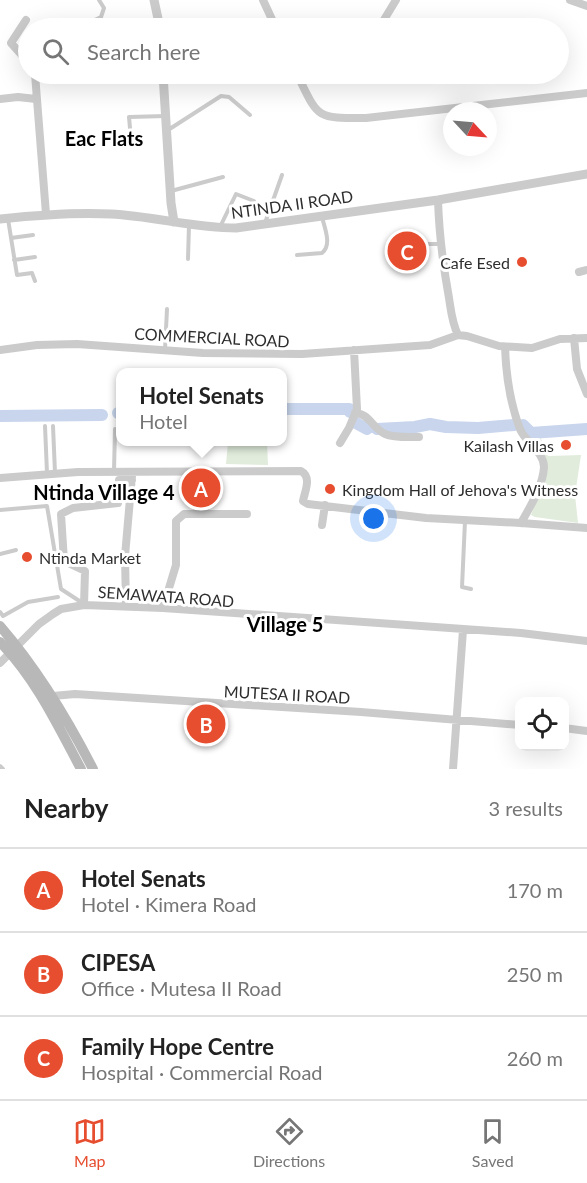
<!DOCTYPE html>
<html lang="en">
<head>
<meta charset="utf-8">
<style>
  :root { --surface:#fff; --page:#f2f2f2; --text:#222; --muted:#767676; --line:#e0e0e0; --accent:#e74d2f }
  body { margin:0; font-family:Lato,sans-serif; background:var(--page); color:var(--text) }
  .controls { position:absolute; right:18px; bottom:18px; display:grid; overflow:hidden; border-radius:12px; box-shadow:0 6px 24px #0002 }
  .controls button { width:54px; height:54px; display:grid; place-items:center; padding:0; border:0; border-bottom:2px solid var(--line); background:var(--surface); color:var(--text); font:30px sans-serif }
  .compass { position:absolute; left:443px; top:102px; width:54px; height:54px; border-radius:50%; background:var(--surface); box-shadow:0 6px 24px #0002; rotate:116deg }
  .you { position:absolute; left:374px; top:519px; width:21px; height:21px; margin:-15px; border:4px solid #fff; border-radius:50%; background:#1a73e8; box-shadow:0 0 0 9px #1a73e833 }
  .badge { display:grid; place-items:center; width:39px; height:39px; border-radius:50%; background:var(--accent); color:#fff; font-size:20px; font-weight:700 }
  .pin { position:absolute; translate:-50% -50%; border:3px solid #fff; box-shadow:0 2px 6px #0006 }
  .popup { position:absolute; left:116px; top:368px; width:171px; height:78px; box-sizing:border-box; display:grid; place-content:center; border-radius:12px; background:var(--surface); filter:drop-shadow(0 2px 4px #0005); font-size:20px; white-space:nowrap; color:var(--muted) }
  .popup b { font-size:22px; color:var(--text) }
  .popup::after { content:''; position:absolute; left:50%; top:100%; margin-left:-12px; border:12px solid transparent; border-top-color:var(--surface) }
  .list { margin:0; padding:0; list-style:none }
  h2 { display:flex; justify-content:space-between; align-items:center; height:78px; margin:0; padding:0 24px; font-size:26px }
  h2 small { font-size:20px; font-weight:400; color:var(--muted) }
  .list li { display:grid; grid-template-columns:39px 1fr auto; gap:18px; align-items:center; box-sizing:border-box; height:84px; padding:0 24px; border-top:2px solid var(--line) }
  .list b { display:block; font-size:22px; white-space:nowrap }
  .list p { margin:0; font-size:20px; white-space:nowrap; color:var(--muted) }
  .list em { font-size:20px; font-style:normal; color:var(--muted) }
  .icon { flex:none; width:33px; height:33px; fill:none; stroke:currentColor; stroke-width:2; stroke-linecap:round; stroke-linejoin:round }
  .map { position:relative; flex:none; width:587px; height:769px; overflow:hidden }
  .search { position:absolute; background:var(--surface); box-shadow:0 6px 24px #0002; left:18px; right:18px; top:18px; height:66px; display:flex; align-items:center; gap:15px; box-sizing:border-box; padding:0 21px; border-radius:33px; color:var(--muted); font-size:22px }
  .sheet { height:330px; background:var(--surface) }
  nav { display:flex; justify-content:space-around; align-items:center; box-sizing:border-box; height:84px; border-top:2px solid var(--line); background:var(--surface); font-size:16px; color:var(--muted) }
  nav a { display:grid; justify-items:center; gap:3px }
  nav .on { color:var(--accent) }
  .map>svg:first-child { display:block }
  .green { fill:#e1ecdc }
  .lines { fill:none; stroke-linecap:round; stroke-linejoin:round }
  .river { stroke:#c8d5ec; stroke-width:12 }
  .service { stroke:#cbcbcb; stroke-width:4 }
  .minor { stroke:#cbcbcb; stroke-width:8 }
  .tertiary { stroke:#cbcbcb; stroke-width:9 }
  .secondary { stroke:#b8b8b8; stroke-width:10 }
  .poi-dot { fill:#e74d2f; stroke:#fff; stroke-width:2 }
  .labels { text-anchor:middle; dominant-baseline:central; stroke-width:6; stroke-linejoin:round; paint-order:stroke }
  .street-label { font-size:16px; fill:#2e2e2e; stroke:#fff }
  .poi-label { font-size:16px; fill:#2e2e2e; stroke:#fff; text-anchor:end }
  .quarter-label { font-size:20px; font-weight:bold; fill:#000; stroke:#fff }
</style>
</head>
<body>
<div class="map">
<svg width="587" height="769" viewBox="0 0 587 769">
  <rect width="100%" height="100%" fill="#fff"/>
  <path class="green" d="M539,434L548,456L581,455L575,495L578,523L535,517L531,515L547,473V467L526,435Z
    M228,442H267L268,465L226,464Z"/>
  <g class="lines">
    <path class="river" d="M282,409H349L350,412
      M118,413H120
      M0,416L102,415
      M356,423L367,429
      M523,425L531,433L587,429
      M377,429L415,427L430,424L446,427L478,428L514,425"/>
    <path class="service" d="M80,27L101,17L104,8L99,0
      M130,128L129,117L166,116
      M168,130L221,96L229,97L250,115
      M171,191L223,177
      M8,219L17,275L32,273L35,281
      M265,223L282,175
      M220,227L236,194L254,201
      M11,238L33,235
      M406,244H440
      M297,255L322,253C332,245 325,229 322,217
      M188,259L189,225
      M14,260L35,257
      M165,349L167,309
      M45,426L47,473
      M53,426L55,473
      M114,471L115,429
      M0,510L47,506L61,589L84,604
      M465,521L462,587L471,589
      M0,554L16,550
      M0,612L3,616L28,602L58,597
      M0,766L3,769"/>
    <path class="minor" d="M263,0L276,28
      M570,0L587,6
      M26,20L11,43L28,62
      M379,28L396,0
      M35,74L46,214
      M297,74C319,119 315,118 366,118L587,93
      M0,99L18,97L36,99
      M438,200C439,233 443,265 449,298C451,311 452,323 458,335
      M579,272L587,270
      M574,338L577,369L587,394
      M505,347C506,375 510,403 520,429C525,442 544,452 544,467C543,486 530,507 521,523
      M0,350L37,345L77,344L203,353L302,354L430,345L458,335L467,336L499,346L532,348L560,339L587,338
      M355,413C370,414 371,427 385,434C394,438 408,437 419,437
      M340,443L349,428L357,409L354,350
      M0,478L78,472L301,471C312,477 305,491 303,501L308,504L426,518L521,523L587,528
      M322,525L325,505
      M84,605L85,571L64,561L61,514L73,508L118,503L119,480H132
      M126,606L125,556L132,476
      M163,608L176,565V521L184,514H247
      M0,663L39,624L53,614L61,609L84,605L163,608L521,633L587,641
      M53,696L75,694L361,712L520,725
      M564,728L587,731
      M453,769L463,630"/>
    <path class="tertiary" d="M154,0L160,28
      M163,74L171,203L174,222
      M0,219C37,215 74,212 111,214C153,216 194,228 236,228L438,200L587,174"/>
    <path class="secondary" d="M0,626C38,670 67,718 93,769
      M0,642C36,679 57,724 81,769"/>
  </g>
  <g class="poi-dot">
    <circle cx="522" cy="262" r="6"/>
    <circle cx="566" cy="445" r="6"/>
    <circle cx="330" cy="489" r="6"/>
    <circle cx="27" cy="557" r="6"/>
  </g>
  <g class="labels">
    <g class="street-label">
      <text transform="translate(292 204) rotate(-8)">NTINDA II ROAD</text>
      <text transform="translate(212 337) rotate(3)">COMMERCIAL ROAD</text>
      <text transform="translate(166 596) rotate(4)">SEMAWATA ROAD</text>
      <text transform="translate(287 694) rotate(3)">MUTESA II ROAD</text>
    </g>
    <g class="poi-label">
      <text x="510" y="262">Cafe Esed</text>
      <text x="554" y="445">Kailash Villas</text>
      <text x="342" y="489" text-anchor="start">Kingdom Hall of Jehova's Witness</text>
      <text x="39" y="557" text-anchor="start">Ntinda Market</text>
    </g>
    <g class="quarter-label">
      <text x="104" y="138">Eac Flats</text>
      <text x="104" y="492">Ntinda Village 4</text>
      <text x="285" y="624">Village 5</text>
    </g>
  </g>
</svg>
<div class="controls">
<button><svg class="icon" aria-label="locate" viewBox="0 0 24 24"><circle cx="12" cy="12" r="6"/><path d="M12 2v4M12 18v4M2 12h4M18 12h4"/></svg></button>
</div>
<svg class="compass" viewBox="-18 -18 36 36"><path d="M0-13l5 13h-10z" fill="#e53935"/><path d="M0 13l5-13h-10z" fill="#767676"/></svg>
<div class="you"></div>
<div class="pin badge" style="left:201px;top:488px">A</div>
<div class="popup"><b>Hotel Senats</b>Hotel</div>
<div class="pin badge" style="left:206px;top:724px">B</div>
<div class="pin badge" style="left:407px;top:251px">C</div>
<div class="search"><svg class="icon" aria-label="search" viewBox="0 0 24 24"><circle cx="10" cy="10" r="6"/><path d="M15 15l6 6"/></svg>Search here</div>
</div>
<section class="sheet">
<h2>Nearby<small>3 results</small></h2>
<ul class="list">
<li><span class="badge">A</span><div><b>Hotel Senats</b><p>Hotel · Kimera Road</p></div><em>170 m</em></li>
<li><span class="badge">B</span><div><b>CIPESA</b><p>Office · Mutesa II Road</p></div><em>250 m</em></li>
<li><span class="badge">C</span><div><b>Family Hope Centre</b><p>Hospital · Commercial Road</p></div><em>260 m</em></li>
</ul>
</section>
<nav>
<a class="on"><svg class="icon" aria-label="map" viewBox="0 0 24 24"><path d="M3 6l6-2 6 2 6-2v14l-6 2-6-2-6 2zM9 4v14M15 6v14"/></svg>Map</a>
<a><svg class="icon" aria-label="directions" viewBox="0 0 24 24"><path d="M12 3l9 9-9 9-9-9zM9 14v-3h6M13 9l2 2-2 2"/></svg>Directions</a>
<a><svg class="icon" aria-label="saved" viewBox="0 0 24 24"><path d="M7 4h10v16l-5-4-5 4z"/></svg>Saved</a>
</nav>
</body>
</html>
